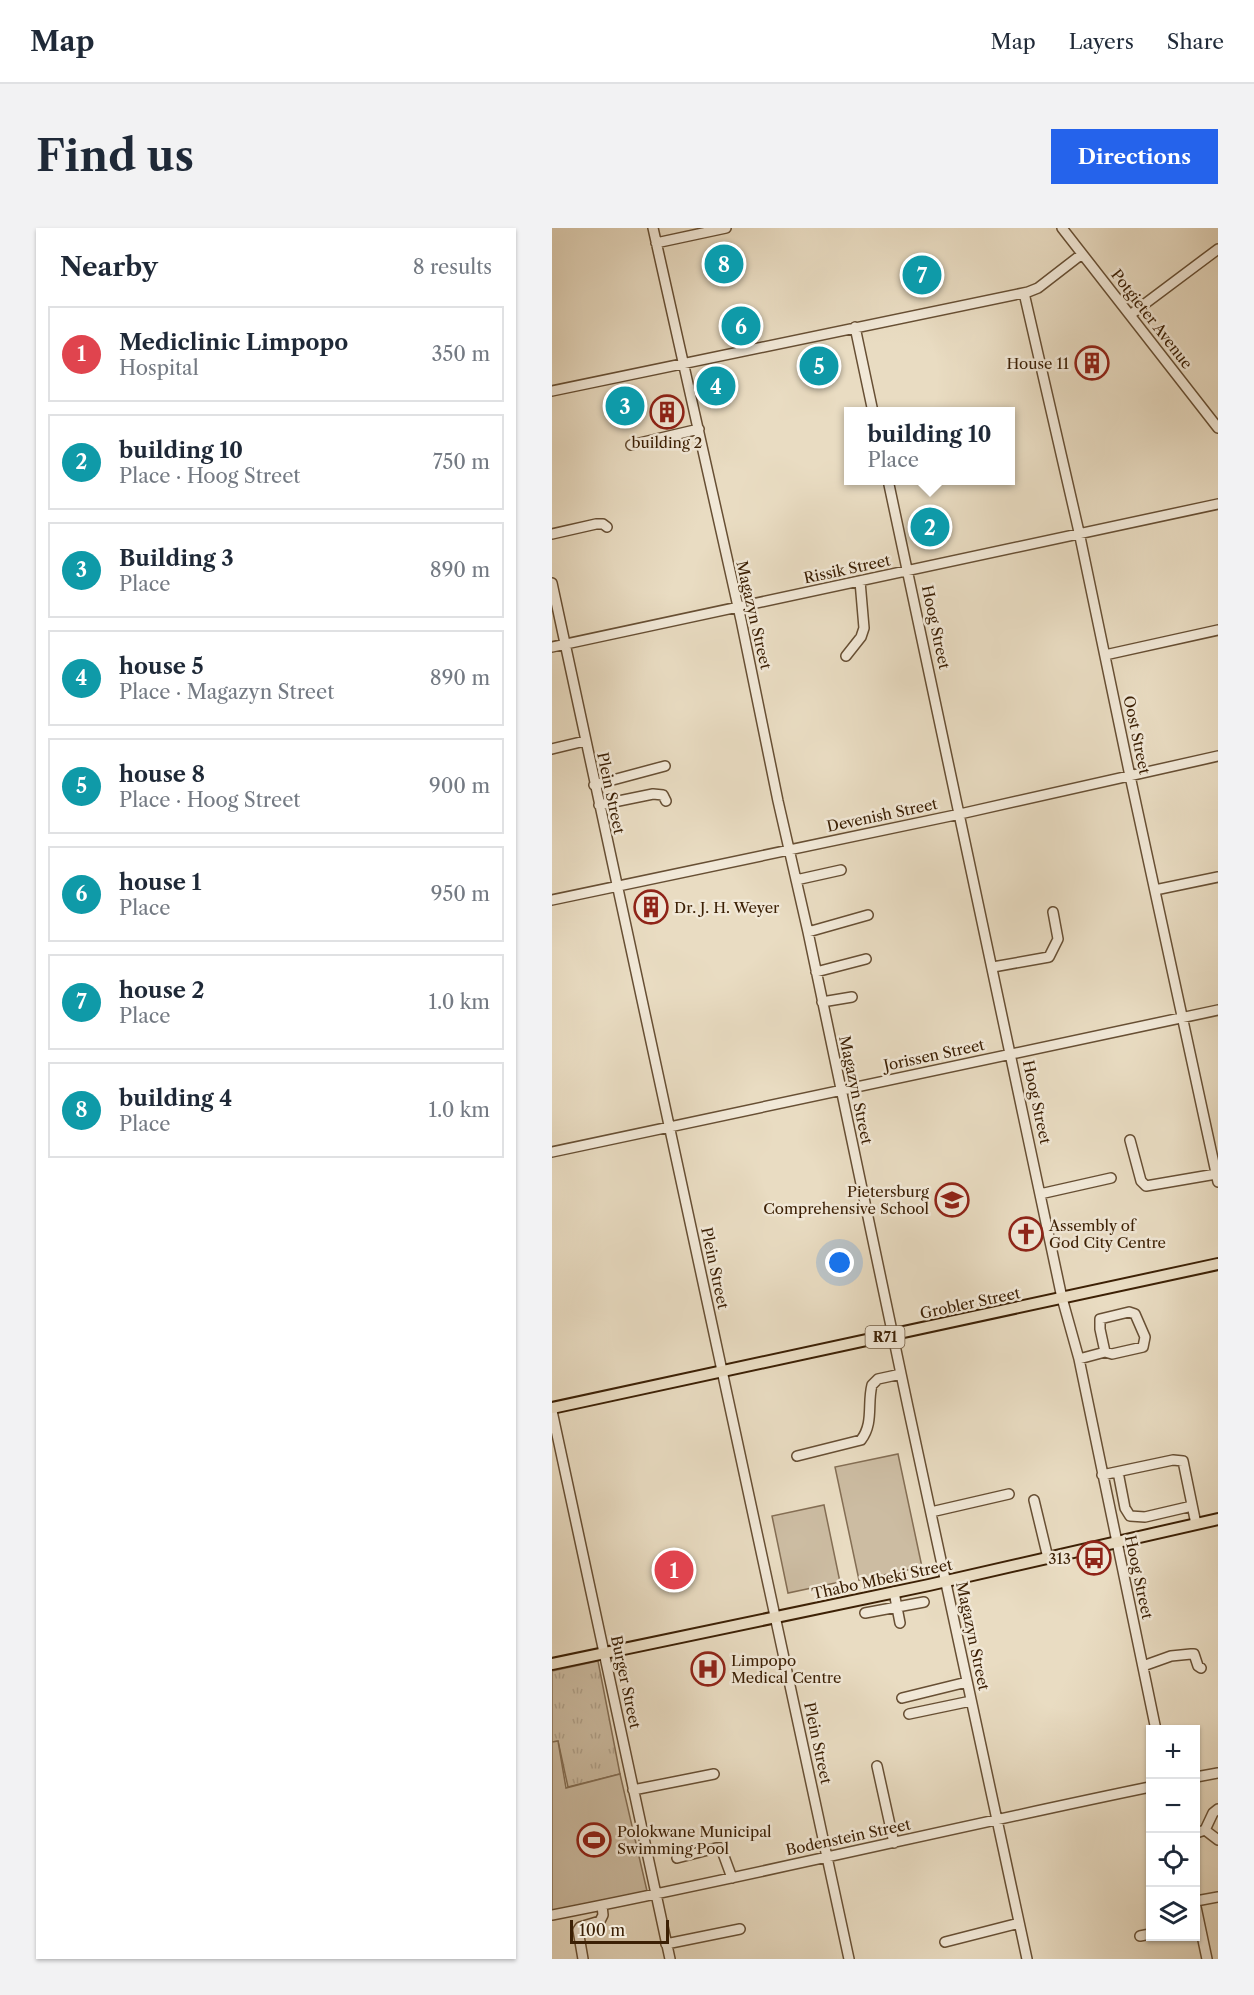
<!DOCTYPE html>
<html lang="en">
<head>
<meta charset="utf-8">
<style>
  :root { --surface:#fff; --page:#f2f2f3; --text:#1f2937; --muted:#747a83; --line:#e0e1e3; --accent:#2563eb }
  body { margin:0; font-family:"Libre Caslon Text",serif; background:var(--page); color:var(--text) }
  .controls { position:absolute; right:18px; bottom:18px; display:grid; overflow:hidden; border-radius:0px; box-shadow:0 2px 4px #0004 }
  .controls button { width:54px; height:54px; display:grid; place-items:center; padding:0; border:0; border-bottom:2px solid var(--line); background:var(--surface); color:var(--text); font:30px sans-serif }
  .scale { position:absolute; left:18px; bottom:15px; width:99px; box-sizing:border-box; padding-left:6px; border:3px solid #3c2005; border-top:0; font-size:16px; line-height:21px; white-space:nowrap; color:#3c2005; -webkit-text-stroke:4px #f1e8d7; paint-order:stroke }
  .you { position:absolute; left:288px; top:1035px; width:21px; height:21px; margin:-15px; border:4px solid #fff; border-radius:50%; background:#1a73e8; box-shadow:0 0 0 9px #1a73e833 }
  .badge { display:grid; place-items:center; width:39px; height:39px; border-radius:50%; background:var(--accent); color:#fff; font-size:20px; font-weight:700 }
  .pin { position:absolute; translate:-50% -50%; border:3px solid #fff; box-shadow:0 2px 6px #0006 }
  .popup { position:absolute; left:292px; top:179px; width:171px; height:78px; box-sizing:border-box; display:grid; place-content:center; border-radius:0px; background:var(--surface); filter:drop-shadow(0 2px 4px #0005); font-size:20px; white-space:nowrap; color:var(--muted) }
  .popup b { font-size:22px; color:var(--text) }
  .popup::after { content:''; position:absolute; left:50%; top:100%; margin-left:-12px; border:12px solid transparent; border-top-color:var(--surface) }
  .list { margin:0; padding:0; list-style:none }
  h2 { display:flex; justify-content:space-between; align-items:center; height:78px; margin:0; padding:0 24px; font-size:26px }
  h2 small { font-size:20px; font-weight:400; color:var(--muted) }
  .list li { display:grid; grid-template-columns:39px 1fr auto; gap:18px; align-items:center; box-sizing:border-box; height:96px; margin:0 12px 12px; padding:0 12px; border:2px solid var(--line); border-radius:0px }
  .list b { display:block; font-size:22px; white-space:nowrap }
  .list p { margin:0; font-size:20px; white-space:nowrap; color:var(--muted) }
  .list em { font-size:20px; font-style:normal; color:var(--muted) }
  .icon { flex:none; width:33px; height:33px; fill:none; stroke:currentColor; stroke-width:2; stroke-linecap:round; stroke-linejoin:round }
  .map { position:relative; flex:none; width:666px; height:1731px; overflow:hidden; border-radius:0px }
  header { display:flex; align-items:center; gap:36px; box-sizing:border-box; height:84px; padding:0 30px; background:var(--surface); border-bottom:2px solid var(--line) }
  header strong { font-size:28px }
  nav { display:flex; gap:33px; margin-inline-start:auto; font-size:21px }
  .intro { display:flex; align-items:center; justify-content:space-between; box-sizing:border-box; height:144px; padding:0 36px }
  h1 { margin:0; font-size:42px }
  .button { padding:15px 27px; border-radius:0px; background:var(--accent); color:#fff; font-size:21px; font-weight:700 }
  main { display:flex; gap:36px; padding:0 36px }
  aside { flex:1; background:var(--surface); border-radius:0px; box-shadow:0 2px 4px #0004 }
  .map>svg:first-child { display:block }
  .park { fill:url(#park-tufts); stroke:#846e54; stroke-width:1.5 }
  .pitch { fill:#ccbca2; stroke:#846e54; stroke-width:1.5 }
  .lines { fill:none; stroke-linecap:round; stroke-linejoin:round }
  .minor-casing { stroke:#674f34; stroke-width:12 }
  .major-casing { stroke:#3c2005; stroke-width:14 }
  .minor { stroke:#f1e8d7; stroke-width:9 }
  .major { stroke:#e9dcc2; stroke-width:10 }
  .labels { text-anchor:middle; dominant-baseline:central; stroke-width:5; stroke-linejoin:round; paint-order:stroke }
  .shield { fill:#f1e8d7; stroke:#725c44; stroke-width:1.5 }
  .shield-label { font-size:14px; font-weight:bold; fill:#3c2005 }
  .street-label { font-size:15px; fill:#3c2005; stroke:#f1e8d7 }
  .poi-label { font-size:15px; fill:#3c2005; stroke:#f1e8d7; text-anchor:start }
</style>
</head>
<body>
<header>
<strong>Map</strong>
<nav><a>Map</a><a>Layers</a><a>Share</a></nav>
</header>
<div class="intro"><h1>Find us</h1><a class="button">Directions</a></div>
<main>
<aside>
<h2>Nearby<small>8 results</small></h2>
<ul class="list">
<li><span class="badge" style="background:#e0444e">1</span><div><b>Mediclinic Limpopo</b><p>Hospital</p></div><em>350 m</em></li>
<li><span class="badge" style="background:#0f9aa8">2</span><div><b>building 10</b><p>Place · Hoog Street</p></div><em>750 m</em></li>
<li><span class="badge" style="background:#0f9aa8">3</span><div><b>Building 3</b><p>Place</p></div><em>890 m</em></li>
<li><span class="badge" style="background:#0f9aa8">4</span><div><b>house 5</b><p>Place · Magazyn Street</p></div><em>890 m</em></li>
<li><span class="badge" style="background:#0f9aa8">5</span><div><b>house 8</b><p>Place · Hoog Street</p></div><em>900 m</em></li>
<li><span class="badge" style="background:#0f9aa8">6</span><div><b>house 1</b><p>Place</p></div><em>950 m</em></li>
<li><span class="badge" style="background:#0f9aa8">7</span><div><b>house 2</b><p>Place</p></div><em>1.0 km</em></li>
<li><span class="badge" style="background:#0f9aa8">8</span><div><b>building 4</b><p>Place</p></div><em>1.0 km</em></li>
</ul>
</aside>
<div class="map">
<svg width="666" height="1731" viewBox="0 0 666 1731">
  <defs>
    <pattern id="park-tufts" width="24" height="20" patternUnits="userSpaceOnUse" patternTransform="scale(1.5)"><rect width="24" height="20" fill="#ccbca2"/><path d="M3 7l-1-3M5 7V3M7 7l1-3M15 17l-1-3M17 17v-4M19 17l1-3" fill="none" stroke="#b0a18a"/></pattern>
  </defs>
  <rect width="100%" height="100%" fill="#e9dcc2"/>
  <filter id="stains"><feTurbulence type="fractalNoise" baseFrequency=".00333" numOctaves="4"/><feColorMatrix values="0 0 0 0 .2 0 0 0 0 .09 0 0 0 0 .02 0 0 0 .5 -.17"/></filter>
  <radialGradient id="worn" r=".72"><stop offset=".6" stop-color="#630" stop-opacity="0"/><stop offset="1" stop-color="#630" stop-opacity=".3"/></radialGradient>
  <path class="park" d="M46,1433L68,1546L16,1559L6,1513L0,1514V1443Z"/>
  <path class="pitch" d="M346,1226L370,1339L307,1352L283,1239Z
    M272,1277L288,1354L236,1365L220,1288Z
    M6,1513L14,1560L68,1546L95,1663L0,1684V1514Z"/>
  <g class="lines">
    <defs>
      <path id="minor" d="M101,0L189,392L226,573L256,704L356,1179L475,1731
        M510,0L666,200
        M104,15L174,0
        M472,65L527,304L578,548L666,954
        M578,87L666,21
        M303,99L321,184
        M0,163L476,64L486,60L530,26
        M79,217L147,201
        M336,252L510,1070L527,1131L604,1502
        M0,306L44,296H51L55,299
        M0,355L297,1731
        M0,419L666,276
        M553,427L666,402
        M294,428L309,409L312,400L308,353
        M0,521L33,513
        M42,557L113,538
        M47,577L101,566L111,567L114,573
        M244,652L289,642
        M603,662L666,649
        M0,672L408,586L666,528
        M256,704L316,687
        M441,739L497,729L506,711L501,684
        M264,744L314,731
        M270,774L300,769
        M578,912L589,953L594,958L664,946
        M0,924L666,782
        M488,966L559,950
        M527,1131L553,1124L560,1126L591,1119L593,1109L583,1086L577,1084L548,1091V1101L553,1124
        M0,1183L118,1731
        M245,1228L309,1212C322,1195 315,1176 320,1157L326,1151L349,1146
        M566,1244L573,1280L578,1288L593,1289L640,1278
        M550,1247L621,1232L631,1233L644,1296
        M482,1272L496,1330
        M379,1284L457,1266
        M342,1364L348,1395
        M313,1385L372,1374
        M591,1438L619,1428L639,1426H642L646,1438L649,1440
        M350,1470L415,1454
        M357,1486L419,1473
        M325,1538L342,1615
        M644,1549L666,1545
        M81,1562L162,1546
        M653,1602L666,1612
        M644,1605L653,1602L661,1585L666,1581
        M125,1630L164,1620H169L180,1650
        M644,1673L666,1669
        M644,1679L655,1731
        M0,1687C200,1648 399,1600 598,1559
        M588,1708L598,1706
        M393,1714L467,1695
        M114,1716L188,1701
        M31,1731L26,1702L28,1699L48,1693L51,1687L50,1677"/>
      <path id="major" d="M0,1180L666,1036
        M0,1436L377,1357L666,1291"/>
    </defs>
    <use href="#minor" class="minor-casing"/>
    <use href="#major" class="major-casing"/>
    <use href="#minor" class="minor"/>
    <use href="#major" class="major"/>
  </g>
  <defs>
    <symbol id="building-ring" viewBox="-11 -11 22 22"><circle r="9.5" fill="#f1e8d7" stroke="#8f2418" stroke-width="1.5"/><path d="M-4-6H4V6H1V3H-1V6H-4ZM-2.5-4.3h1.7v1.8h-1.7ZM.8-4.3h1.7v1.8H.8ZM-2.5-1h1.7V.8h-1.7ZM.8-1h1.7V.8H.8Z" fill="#8f2418"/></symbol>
    <symbol id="school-ring" viewBox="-11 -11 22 22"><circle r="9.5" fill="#f1e8d7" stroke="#8f2418" stroke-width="1.5"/><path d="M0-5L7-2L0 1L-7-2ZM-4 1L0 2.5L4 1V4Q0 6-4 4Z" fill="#8f2418"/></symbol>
    <symbol id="church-ring" viewBox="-11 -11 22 22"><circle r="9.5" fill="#f1e8d7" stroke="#8f2418" stroke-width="1.5"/><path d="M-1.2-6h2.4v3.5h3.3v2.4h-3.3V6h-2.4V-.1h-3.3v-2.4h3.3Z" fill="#8f2418"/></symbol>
    <symbol id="bus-ring" viewBox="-11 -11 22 22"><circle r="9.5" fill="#f1e8d7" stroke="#8f2418" stroke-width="1.5"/><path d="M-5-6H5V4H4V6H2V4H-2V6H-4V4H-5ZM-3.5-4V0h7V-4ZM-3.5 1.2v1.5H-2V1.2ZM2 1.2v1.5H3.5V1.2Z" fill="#8f2418"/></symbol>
    <symbol id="hospital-ring" viewBox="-11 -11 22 22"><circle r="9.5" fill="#f1e8d7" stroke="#8f2418" stroke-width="1.5"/><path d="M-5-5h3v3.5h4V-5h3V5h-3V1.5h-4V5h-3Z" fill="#8f2418"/></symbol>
    <symbol id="stadium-ring" viewBox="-11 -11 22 22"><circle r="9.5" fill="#f1e8d7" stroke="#8f2418" stroke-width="1.5"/><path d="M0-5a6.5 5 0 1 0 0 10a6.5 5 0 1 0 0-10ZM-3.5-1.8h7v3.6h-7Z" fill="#8f2418"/></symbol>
  </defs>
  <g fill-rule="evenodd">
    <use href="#building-ring" x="521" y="116" width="38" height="38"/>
    <use href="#building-ring" x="96" y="165" width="38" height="38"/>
    <use href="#building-ring" x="80" y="660" width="38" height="38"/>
    <use href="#school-ring" x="381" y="953" width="38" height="38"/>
    <use href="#church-ring" x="455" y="987" width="38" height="38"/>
    <use href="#bus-ring" x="523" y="1311" width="38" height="38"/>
    <use href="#hospital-ring" x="137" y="1422" width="38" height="38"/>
    <use href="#stadium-ring" x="23" y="1593" width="38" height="38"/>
  </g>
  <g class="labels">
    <rect class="shield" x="313.5" y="1098" width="39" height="22" rx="4.5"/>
    <g class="shield-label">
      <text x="333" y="1109">R71</text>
    </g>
    <g class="street-label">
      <text transform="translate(600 91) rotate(52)">Potgieter Avenue</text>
      <text transform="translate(295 341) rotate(-12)">Rissik Street</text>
      <text transform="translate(202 387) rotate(77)">Magazyn Street</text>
      <text transform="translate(384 399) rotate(78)">Hoog Street</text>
      <text transform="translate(585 507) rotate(78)">Oost Street</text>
      <text transform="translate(59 565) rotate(78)">Plein Street</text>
      <text transform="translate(330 587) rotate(-12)">Devenish Street</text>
      <text transform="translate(382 827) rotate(-12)">Jorissen Street</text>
      <text transform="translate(304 862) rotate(78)">Magazyn Street</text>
      <text transform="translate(485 874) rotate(78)">Hoog Street</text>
      <text transform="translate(163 1040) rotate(78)">Plein Street</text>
      <text transform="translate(418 1075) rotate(-12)">Grobler Street</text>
      <text transform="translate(587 1349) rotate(78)">Hoog Street</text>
      <text transform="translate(330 1351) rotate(-12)">Thabo Mbeki Street</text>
      <text transform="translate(421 1408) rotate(78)">Magazyn Street</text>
      <text transform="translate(74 1454) rotate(78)">Burger Street</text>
      <text transform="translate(266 1515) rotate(78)">Plein Street</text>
      <text transform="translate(296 1609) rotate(-12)">Bodenstein Street</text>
    </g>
    <g class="poi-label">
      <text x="517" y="135" text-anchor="end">House 11</text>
      <text x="115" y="214" text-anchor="middle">building 2</text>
      <text x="122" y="679">Dr. J. H. Weyer</text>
      <text x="377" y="963" text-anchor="end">Pietersburg<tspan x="377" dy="17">Comprehensive School</tspan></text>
      <text x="497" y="997">Assembly of<tspan x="497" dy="17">God City Centre</tspan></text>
      <text x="519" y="1330" text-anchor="end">313</text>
      <text x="179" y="1432">Limpopo<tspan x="179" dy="17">Medical Centre</tspan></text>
      <text x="65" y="1603">Polokwane Municipal<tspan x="65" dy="17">Swimming Pool</tspan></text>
    </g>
  </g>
  <rect width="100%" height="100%" filter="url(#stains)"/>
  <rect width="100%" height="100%" fill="url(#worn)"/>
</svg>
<div class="controls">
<button>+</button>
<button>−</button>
<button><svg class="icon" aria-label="locate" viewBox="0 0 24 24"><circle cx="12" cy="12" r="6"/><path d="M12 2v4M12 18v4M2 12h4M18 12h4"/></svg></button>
<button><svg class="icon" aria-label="layers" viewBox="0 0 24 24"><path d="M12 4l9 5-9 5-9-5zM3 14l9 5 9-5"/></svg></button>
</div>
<div class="scale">100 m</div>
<div class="you"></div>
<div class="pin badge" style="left:122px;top:1342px;background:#e0444e">1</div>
<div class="pin badge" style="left:378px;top:299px;background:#0f9aa8">2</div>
<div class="popup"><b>building 10</b>Place</div>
<div class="pin badge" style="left:73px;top:178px;background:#0f9aa8">3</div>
<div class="pin badge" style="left:164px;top:158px;background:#0f9aa8">4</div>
<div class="pin badge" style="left:267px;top:138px;background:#0f9aa8">5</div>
<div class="pin badge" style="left:189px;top:98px;background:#0f9aa8">6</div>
<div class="pin badge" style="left:370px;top:47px;background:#0f9aa8">7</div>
<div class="pin badge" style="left:172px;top:36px;background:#0f9aa8">8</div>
</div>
</main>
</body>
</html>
